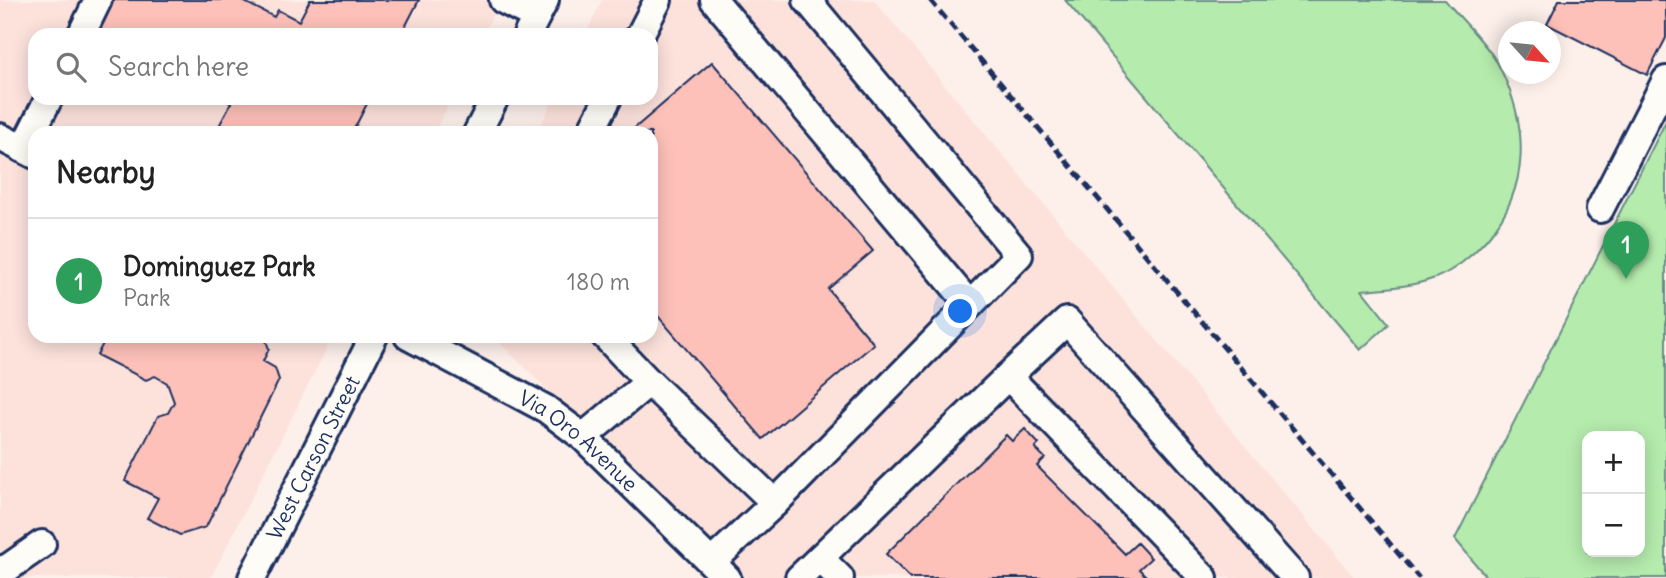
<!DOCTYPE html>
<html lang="en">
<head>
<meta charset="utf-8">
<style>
  :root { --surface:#fff; --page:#f2f2f2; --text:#222; --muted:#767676; --line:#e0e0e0; --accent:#ea580c }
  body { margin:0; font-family:Delius,sans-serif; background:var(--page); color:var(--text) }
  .controls { position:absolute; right:21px; bottom:21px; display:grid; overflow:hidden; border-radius:14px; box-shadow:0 4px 18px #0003 }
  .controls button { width:63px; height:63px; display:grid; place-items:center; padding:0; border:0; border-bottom:2px solid var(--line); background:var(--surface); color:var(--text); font:35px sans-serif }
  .compass { position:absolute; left:1498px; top:21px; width:63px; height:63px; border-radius:50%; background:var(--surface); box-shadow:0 4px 18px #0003; rotate:117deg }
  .you { position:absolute; left:961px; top:312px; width:24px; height:24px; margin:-18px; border:5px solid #fff; border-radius:50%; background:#1a73e8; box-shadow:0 0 0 10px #1a73e833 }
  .badge { display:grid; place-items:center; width:46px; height:46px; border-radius:50%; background:var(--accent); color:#fff; font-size:23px; font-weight:700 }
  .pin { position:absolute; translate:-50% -58px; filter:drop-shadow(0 2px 4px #0008) }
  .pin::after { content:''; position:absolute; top:37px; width:24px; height:21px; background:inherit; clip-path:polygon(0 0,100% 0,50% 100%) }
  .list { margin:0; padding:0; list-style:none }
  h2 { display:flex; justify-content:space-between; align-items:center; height:91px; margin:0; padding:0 28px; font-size:30px }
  h2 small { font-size:23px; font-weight:400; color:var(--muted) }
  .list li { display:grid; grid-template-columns:46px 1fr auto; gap:21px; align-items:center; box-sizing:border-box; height:126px; padding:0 28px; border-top:2px solid var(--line) }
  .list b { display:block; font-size:26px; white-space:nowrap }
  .list p { margin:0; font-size:23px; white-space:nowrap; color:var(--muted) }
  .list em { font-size:23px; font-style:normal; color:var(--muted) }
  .icon { flex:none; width:38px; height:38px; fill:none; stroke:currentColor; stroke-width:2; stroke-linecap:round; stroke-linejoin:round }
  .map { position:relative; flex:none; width:1666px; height:578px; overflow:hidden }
  .search { position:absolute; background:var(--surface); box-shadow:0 4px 18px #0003; left:28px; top:28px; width:630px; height:77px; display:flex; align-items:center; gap:18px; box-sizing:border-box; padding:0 24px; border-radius:21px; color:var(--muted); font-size:26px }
  .panel { position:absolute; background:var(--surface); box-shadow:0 4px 18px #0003; left:28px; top:126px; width:630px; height:217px; border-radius:21px }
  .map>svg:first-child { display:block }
  .built { fill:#fde2dc }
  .green { fill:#b5ebad; stroke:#688d86; stroke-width:2; fill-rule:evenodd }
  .building { fill:#fdc1b9; stroke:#1b2f5e; stroke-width:2 }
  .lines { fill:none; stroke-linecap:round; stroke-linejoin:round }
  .minor-casing { stroke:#1b2f5e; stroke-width:32 }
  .minor { stroke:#fdfcf7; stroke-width:26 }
  .rail { stroke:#1b2f5e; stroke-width:5; stroke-dasharray:10 5; stroke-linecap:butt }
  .labels { text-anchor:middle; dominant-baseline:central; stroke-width:5; stroke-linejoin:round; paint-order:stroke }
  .street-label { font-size:21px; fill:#1b2f5e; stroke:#fdfcf7 }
</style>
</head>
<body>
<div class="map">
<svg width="1666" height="578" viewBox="0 0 1666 578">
  <rect width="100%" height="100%" fill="#fdf0eb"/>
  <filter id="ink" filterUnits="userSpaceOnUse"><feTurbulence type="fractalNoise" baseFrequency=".0143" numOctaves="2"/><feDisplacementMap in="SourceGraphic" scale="14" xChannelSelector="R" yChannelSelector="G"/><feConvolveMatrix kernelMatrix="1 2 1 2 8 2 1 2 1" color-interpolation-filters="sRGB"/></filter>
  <g filter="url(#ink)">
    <path class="built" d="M0,0H501L483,35H35V98H452L434,133H35V336H333L211,578H0Z
      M602,0H874L1355,578H737L493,336H651V133H537L554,98H651V35H585Z"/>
    <path class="green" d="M1065,0H1445C1460,18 1489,46 1499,66C1529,125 1531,188 1486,240C1473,255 1454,271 1435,278C1411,287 1387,288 1362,290L1389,324L1360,350Z
      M1666,121V578H1487L1455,539ZM1587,436H1640V552H1587Z"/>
    <path class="building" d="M110,0H241L274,17L278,10L299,21L310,0H419L401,35H93Z
      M1559,0H1666V38L1647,75L1547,24Z
      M712,62L873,251L828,289L874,344L763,439L651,308V133H629Z
      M221,98H370L352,133H228L218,128L231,103Z
      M107,336L265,338L269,349L263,361L275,368L279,380L206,527L180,535L147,518L158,498L125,481L158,416L168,413L174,402L167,383L155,376L146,380L97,355Z
      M1025,429L1039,444L1035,448L1045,458L1037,466L1125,554L1137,543L1151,558L1139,569L1148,578H910L886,554L1006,435L1012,441Z"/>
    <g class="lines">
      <defs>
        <g id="minor">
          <path d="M503,0L536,17"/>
          <path d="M714,0L970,305"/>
          <path d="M81,35L98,0"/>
          <path d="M527,35L545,0"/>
          <path d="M640,35L658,0"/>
          <path d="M477,133L495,98"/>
          <path d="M590,133L608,98"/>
          <path d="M0,137L35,155"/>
          <path d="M23,149L49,98"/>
          <path d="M1600,209L1666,80"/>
          <path id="s1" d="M408,336L546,409L583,437L727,578"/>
          <path d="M605,336L649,382L775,503L1019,255L807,0"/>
          <path d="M1008,376L1067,321L1295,578"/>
          <path d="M583,437L649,382"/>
          <path d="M820,558L840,578"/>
          <path d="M712,562L775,503"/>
          <path d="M0,570L9,567L42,544"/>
          <path id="s2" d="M252,578L374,336"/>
          <path d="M799,578L1008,376L1204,578"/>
        </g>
      </defs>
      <use href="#minor" class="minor-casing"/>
      <use href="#minor" class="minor"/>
      <path class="rail" d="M930,0L1419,578"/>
    </g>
  </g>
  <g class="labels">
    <g class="street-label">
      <text stroke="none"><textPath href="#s1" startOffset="201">Via Oro Avenue</textPath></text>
      <text stroke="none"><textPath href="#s2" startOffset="135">West Carson Street</textPath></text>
    </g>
  </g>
</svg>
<div class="controls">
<button>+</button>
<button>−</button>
</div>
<svg class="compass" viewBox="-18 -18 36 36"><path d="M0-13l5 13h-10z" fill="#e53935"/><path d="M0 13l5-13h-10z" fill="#767676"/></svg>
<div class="you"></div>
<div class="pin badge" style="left:1626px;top:279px;background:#2e9e5b">1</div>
<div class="search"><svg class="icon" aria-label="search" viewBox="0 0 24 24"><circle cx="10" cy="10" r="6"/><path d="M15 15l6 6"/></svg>Search here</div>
<section class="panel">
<h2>Nearby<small></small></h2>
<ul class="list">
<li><span class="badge" style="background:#2e9e5b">1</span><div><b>Dominguez Park</b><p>Park</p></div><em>180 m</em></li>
</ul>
</section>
</div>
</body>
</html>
